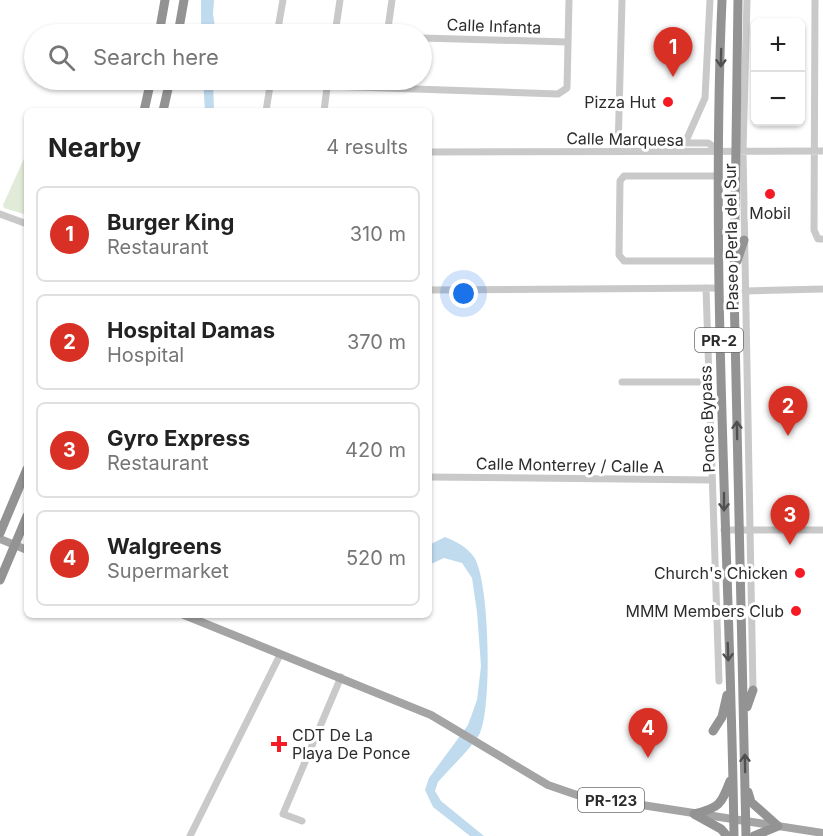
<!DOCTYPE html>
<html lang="en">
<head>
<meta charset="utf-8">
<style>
  :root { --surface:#fff; --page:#f2f2f2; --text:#222; --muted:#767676; --line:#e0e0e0; --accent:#d93025 }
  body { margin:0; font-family:Inter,sans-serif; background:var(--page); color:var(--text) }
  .controls { position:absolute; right:18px; top:18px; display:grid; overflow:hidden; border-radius:9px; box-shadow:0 2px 4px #0004 }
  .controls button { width:54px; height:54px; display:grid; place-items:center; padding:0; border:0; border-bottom:2px solid var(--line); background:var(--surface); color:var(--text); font:30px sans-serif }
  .you { position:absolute; left:464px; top:294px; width:21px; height:21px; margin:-15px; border:4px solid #fff; border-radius:50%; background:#1a73e8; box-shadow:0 0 0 9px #1a73e833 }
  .badge { display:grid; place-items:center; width:39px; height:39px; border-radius:50%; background:var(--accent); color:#fff; font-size:20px; font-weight:700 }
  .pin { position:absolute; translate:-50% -50px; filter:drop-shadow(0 2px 3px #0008) }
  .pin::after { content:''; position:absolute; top:32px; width:21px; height:18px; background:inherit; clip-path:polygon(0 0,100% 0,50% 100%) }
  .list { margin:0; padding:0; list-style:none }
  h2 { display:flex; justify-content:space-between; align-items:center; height:78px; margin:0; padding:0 24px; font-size:26px }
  h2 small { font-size:20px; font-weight:400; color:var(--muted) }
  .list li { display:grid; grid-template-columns:39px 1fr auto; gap:18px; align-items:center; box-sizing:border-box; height:96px; margin:0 12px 12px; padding:0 12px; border:2px solid var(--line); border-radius:9px }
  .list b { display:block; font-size:22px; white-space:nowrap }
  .list p { margin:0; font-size:20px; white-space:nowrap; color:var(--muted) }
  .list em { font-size:20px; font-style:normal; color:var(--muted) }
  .icon { flex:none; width:33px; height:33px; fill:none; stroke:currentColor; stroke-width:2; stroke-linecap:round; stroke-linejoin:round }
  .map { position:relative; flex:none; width:823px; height:836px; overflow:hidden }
  .search { position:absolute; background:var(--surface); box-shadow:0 2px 4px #0004; left:24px; top:24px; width:408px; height:66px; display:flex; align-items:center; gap:15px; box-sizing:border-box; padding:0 21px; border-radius:33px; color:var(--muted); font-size:22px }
  .panel { position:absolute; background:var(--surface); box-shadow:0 2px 4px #0004; left:24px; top:108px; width:408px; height:510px; border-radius:9px }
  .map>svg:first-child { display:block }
  .green { fill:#e1ebd7 }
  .water { fill:#c0dbee }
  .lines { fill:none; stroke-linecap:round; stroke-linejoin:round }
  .minor { stroke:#c9c9c9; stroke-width:7 }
  .major { stroke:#a4a4a4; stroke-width:8 }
  .highway { stroke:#939393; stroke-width:9 }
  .oneway { stroke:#505050 }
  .poi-dot { fill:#f61a25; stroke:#fff; stroke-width:2 }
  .labels { text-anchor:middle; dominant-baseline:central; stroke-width:6; stroke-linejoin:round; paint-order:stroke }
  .shield { fill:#fff; stroke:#6b6b6b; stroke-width:1.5 }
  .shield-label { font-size:15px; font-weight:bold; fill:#2c2c2c }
  .street-label { font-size:16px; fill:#2c2c2c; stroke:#fff }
  .poi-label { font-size:16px; fill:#2c2c2c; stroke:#fff; text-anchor:end }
</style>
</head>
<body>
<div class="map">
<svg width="823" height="836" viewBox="0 0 823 836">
  <rect width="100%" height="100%" fill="#fff"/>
  <path class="green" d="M27,152V215L4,208L3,205Z"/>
  <path class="water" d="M201,0H214L213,14L216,34H201Z
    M203,80H213L214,111H205Z
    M445,537C457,542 466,546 474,557C490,581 492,707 480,733C472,748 450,768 438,782L435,791L441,801L484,836H470L433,807L425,790L429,778L468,725L477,700L481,666L477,612L472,578L462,563L444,558L429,565V545Z"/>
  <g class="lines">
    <path class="minor" d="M747,0L743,151L753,690
      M815,0L814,230L818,239H823
      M277,34L283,0
      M335,34L340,0
      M390,34L388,28L392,0
      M422,38L567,42
      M327,86L558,94L567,88L569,0
      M266,111L271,80
      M324,111L328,80
      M619,142L708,143L719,150
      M685,143L705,98L710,0
      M618,151L622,0
      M429,152L823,151
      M0,214L27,224
      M719,261H624L619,255L620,181L624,176H719
      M706,288L719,681
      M429,290L719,288
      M745,291L823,289
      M622,382H707
      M429,477L711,480
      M724,530H823
      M302,821L283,814L341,677
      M190,836L280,655"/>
    <path class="major" d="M0,539L27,550
      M184,615L431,715L548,785L577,795L823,833"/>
    <path class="highway" d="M722,0C710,279 730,557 734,836
      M738,0L734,289L746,836
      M159,34L165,0
      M178,34L184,0
      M144,111L151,80
      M163,111L170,80
      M737,261L744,240
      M0,533L27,469
      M0,580L27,516
      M747,707L753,690
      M713,731L722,717L727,695
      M748,792L751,802L778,826L754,836
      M694,814C719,808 721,805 730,781
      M694,814L721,829L727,836"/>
  </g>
  <defs><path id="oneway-shaft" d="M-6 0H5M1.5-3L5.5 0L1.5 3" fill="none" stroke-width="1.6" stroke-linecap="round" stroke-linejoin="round" transform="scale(1.5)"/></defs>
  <g class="oneway">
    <use href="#oneway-shaft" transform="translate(721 58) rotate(91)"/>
    <use href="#oneway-shaft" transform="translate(737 430) rotate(-91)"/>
    <use href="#oneway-shaft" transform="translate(724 502) rotate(90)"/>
    <use href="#oneway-shaft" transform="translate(728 652) rotate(88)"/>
    <use href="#oneway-shaft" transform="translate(745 763) rotate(-91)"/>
  </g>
  <g class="poi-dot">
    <circle cx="668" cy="102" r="6"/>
    <circle cx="770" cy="194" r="6"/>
    <circle cx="800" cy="573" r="6"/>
    <circle cx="796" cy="611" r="6"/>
    <path d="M276 735h6v6h6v6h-6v6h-6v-6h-6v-6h6z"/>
  </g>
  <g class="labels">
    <g class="shield">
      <rect x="695" y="328" width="48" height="24" rx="4.5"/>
      <rect x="578" y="788" width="66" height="24" rx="4.5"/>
    </g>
    <g class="shield-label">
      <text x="719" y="340">PR-2</text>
      <text x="611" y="800">PR-123</text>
    </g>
    <g class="street-label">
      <text transform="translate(494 26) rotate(2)">Calle Infanta</text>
      <text transform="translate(625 139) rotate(1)">Calle Marquesa</text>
      <text transform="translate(731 237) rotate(-91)">Paseo Perla del Sur</text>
      <text transform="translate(707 419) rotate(-92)">Ponce Bypass</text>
      <text transform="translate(570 465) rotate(1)">Calle Monterrey / Calle A</text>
    </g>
    <g class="poi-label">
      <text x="656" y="102">Pizza Hut</text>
      <text x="770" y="213" text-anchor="middle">Mobil</text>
      <text x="788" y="573">Church's Chicken</text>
      <text x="784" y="611">MMM Members Club</text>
      <text x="292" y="735" text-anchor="start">CDT De La<tspan x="292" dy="18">Playa De Ponce</tspan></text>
    </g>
  </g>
</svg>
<div class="controls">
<button>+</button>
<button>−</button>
</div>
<div class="you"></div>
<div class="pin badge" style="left:673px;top:77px">1</div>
<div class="pin badge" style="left:788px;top:436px">2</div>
<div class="pin badge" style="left:790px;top:545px">3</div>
<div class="pin badge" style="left:648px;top:758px">4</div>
<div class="search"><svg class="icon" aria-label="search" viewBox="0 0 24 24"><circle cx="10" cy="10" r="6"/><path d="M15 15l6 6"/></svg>Search here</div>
<section class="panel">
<h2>Nearby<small>4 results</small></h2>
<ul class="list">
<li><span class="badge">1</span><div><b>Burger King</b><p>Restaurant</p></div><em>310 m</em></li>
<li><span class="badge">2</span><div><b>Hospital Damas</b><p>Hospital</p></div><em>370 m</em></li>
<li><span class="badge">3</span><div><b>Gyro Express</b><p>Restaurant</p></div><em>420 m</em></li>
<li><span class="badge">4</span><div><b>Walgreens</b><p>Supermarket</p></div><em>520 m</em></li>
</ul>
</section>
</div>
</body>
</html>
